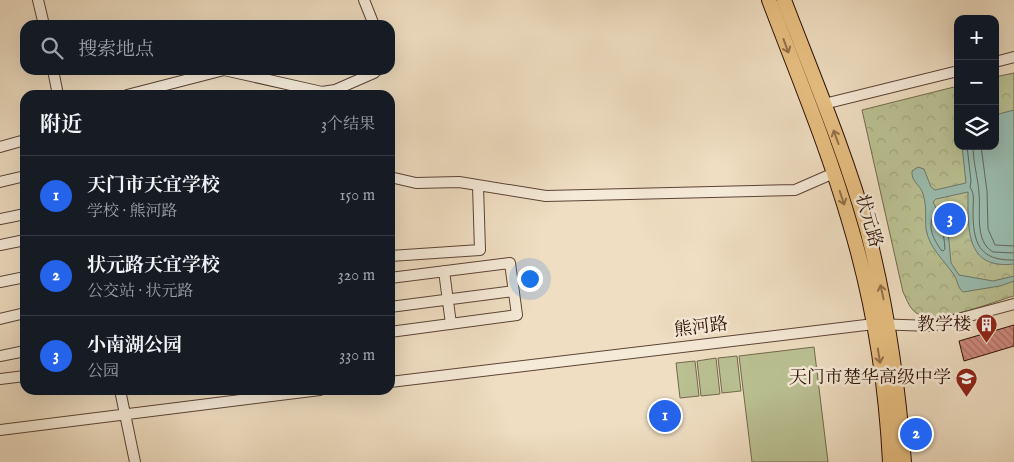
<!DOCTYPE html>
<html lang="zh">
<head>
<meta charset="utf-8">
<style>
  :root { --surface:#171b24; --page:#20242c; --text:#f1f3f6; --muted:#9ea1a6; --line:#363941; --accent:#2563eb }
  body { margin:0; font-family:"IM FELL English","Noto Serif SC",serif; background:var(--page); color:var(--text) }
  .controls { position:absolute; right:15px; top:15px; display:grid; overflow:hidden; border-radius:10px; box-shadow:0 5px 20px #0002 }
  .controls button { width:45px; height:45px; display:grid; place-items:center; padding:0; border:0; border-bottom:1px solid var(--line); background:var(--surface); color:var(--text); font:25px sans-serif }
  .you { position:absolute; left:529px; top:278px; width:18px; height:18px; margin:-12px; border:4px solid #fff; border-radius:50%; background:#1a73e8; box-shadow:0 0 0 8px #1a73e833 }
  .badge { display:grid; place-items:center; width:32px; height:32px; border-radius:50%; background:var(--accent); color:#fff; font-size:16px; font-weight:700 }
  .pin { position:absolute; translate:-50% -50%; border:2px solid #fff; box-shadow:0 1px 5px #0006 }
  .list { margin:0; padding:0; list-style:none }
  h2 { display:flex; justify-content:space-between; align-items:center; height:65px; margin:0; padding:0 20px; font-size:21px }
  h2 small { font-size:16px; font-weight:400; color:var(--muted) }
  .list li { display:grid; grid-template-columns:32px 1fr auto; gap:15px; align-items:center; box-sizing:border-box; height:80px; padding:0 20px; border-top:1px solid var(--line) }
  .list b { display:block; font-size:19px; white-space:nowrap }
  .list p { margin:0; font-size:16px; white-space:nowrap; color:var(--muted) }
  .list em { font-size:16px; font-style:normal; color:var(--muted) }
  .icon { flex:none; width:28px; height:28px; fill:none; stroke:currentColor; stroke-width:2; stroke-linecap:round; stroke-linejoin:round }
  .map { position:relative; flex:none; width:1014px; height:462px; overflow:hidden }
  .search { position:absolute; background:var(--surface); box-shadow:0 5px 20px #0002; left:20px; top:20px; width:375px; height:55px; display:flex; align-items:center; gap:12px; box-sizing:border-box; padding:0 18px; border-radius:15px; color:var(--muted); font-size:19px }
  .panel { position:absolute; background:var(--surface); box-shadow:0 5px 20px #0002; left:20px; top:90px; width:375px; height:305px; border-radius:15px }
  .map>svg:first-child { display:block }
  .park { fill:url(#park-crowns); stroke:#73684c }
  .pitch { fill:#bac193; stroke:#73684c }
  .water { fill:#9abcaf; stroke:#6e776b }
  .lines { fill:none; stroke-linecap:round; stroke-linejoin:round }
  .shore { stroke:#63665a; stroke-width:1 }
  .building { fill:url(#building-back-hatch); stroke:#2c0f04 }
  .minor-casing { stroke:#5d4334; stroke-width:12 }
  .major-casing { stroke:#2c0f04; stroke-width:16 }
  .minor { stroke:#f5ead7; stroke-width:10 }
  .major { stroke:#e8bf81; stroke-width:14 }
  .oneway { stroke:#937049 }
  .labels { text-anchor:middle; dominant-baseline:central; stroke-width:5; stroke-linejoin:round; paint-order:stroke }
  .street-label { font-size:18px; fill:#2c0f04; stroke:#f5ead7 }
  .poi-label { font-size:18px; fill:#2c0f04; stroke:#f5ead7; text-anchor:end }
</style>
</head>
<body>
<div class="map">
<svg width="1014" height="462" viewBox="0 0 1014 462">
  <defs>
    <pattern id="park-crowns" width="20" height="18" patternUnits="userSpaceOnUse" patternTransform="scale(1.25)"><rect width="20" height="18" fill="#bac193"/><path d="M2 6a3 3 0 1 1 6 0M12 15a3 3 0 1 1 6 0" fill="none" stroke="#a0a57d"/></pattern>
    <pattern id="building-back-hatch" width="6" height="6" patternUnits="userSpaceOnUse" patternTransform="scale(1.25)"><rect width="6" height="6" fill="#d18b81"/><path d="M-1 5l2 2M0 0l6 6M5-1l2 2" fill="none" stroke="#aa7067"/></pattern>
  </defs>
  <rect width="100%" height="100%" fill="#efdec2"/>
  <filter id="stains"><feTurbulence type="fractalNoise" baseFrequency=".004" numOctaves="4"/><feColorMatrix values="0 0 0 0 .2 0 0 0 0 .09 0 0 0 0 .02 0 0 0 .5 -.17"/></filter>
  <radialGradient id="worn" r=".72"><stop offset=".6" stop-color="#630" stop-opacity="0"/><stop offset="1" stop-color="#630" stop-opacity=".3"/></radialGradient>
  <path class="park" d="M1014,73V296C992,302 938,325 918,314C910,310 907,300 903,292L862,110L958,86V146H995V77Z"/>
  <path class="pitch" d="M814,347L828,462H752L739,356Z
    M737,356L741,391L722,393L718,358Z
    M716,358L720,394L701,396L697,361Z
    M695,361L699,396L680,398L676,363Z"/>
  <path class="water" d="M1014,110V264C965,270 968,228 968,192L936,199L933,202L948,231L951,263L959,275L993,281L1014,276V281L1000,286L963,292C957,287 958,281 954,275C944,260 929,248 926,229C925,217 927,206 923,194C920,184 911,182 912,171L918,167L924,169L931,187L935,190L966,183L962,146H995V115Z"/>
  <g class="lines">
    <path class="shore" d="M967,146L971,181L970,187C975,194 973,202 973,210C973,242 978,261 1014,260
      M973,146C973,162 978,178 979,193C981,211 974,241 993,252L1014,253
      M981,146L987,191L988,229L995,245L1014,246
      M933,217C943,224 944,237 945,249L943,251L941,250C935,241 927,228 933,217Z"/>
  </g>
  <path class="building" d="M1014,325V346L964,361L959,341Z"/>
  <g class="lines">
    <defs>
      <path id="minor" d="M38,0L44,25
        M364,0L374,25
        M995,62L1014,57
        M53,70L58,95
        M127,95L224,70L322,92L335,90L374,73L377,70
        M824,104L958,71
        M0,147L25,140
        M390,177L416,183L459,182L546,196L795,190L834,173
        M0,182L25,176
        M0,219L25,214
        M0,245L25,240
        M390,256L480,250L478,186
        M444,271L451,324
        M390,278L510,263L517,315L390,332
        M0,282L25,277
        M390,307L514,291
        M0,319L25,313
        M0,356L25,351
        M0,379L25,376
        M390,382L874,324L932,326L1014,304
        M120,390L135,462
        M0,430L320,390"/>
      <path id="major" d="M769,0C797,74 828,148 850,224C873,301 886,382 890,462
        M784,0C813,76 845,151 867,229C887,306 898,383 904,462"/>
    </defs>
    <use href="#minor" class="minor-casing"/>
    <use href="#major" class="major-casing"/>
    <use href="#minor" class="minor"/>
    <use href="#major" class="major"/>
  </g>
  <defs><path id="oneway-shaft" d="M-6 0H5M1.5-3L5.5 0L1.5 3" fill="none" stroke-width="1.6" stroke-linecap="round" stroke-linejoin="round" transform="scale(1.25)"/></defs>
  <g class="oneway">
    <use href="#oneway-shaft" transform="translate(786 46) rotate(70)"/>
    <use href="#oneway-shaft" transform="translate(836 137) rotate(-110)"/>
    <use href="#oneway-shaft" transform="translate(842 198) rotate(72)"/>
    <use href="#oneway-shaft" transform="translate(882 292) rotate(-102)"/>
    <use href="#oneway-shaft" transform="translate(879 356) rotate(81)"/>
  </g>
  <defs>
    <symbol id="building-pin" viewBox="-11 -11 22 30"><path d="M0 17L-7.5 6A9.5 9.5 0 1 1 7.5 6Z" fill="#8f2418" stroke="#f5ead7"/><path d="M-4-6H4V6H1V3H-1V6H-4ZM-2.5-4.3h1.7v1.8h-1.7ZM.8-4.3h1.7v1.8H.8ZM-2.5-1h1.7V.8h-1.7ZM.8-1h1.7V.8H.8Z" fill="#fff"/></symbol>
    <symbol id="school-pin" viewBox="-11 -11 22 30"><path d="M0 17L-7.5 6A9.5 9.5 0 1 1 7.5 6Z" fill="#8f2418" stroke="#f5ead7"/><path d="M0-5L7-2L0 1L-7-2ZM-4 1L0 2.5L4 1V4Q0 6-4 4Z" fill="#fff"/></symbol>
  </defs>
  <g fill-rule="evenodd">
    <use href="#building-pin" x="974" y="312" width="25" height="34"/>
    <use href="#school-pin" x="954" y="366" width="25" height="34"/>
  </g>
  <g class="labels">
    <g class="street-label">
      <text transform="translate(868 221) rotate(74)">状元路</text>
      <text transform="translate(701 328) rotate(-7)">熊河路</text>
    </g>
    <g class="poi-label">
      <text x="971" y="325">教学楼</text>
      <text x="951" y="378">天门市楚华高级中学</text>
    </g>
  </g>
  <rect width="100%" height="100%" filter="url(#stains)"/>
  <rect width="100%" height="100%" fill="url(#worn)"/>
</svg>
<div class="controls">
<button>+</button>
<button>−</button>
<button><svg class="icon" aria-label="layers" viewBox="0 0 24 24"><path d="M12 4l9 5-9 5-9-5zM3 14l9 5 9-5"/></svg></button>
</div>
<div class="you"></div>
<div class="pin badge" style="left:665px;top:416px">1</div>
<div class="pin badge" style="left:916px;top:434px">2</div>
<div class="pin badge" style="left:950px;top:219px">3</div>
<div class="search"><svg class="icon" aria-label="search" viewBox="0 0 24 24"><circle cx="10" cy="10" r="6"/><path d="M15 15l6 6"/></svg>搜索地点</div>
<section class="panel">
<h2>附近<small>3个结果</small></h2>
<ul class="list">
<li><span class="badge">1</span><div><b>天门市天宜学校</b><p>学校 · 熊河路</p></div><em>150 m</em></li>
<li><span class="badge">2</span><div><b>状元路天宜学校</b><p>公交站 · 状元路</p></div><em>320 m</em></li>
<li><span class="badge">3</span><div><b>小南湖公园</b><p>公园</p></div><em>330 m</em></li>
</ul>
</section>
</div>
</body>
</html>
